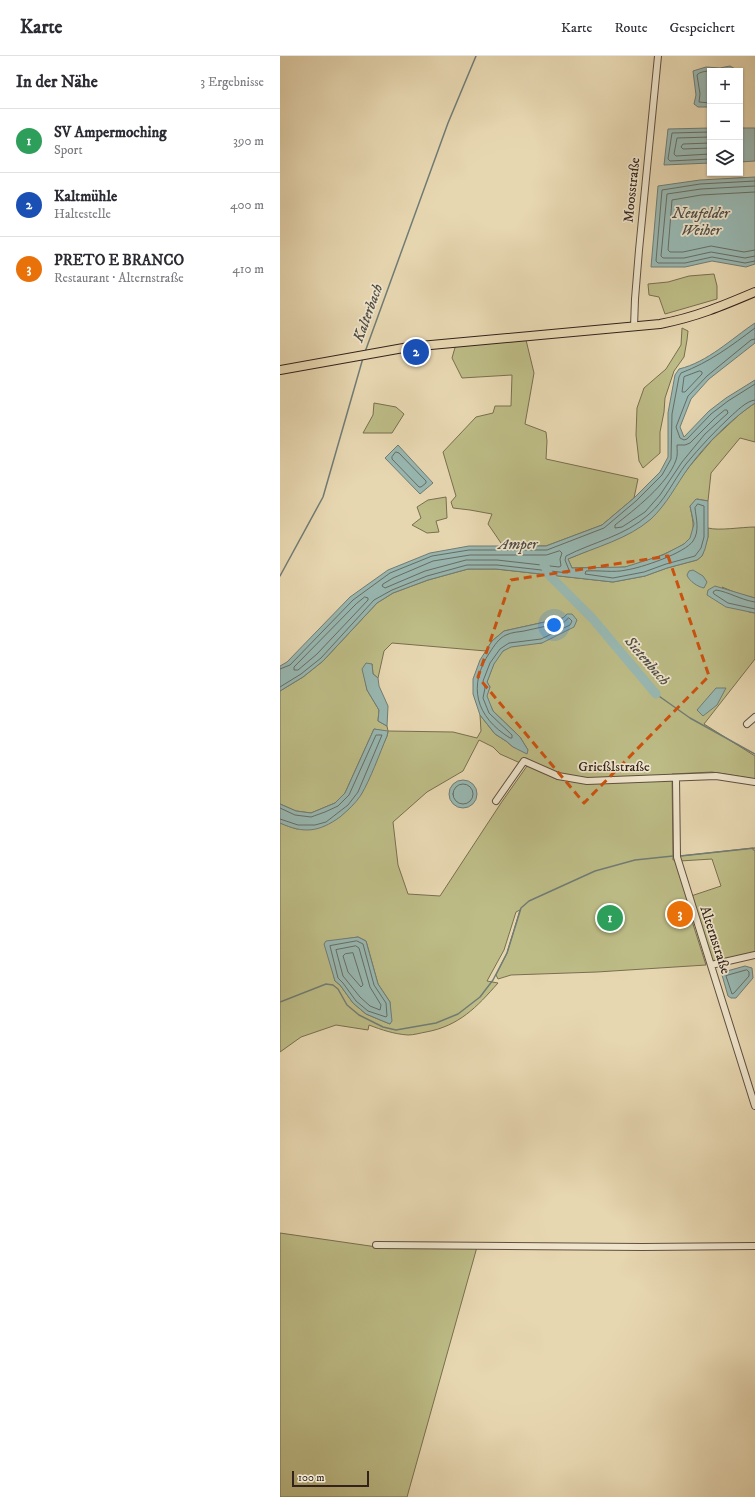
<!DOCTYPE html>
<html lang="de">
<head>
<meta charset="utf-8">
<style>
  :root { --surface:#fff; --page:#f7f7f7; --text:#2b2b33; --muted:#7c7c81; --line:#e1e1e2; --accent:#8f2418 }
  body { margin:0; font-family:"IM FELL DW Pica",serif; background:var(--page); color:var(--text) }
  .controls { position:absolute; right:12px; top:12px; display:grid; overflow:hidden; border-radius:0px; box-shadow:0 1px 3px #0004 }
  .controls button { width:36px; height:36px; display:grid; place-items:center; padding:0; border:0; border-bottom:1px solid var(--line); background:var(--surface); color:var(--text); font:20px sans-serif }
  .scale { position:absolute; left:12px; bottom:10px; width:77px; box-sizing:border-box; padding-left:4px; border:2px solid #33221b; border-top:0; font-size:11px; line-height:14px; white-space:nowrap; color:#33221b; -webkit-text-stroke:3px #efe5cc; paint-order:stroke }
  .you { position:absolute; left:274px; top:569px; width:14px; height:14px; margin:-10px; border:3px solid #fff; border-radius:50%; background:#1a73e8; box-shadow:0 0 0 6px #1a73e833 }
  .badge { display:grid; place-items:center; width:26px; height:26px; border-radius:50%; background:var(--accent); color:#fff; font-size:13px; font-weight:700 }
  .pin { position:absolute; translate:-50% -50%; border:2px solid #fff; box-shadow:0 1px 4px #0006 }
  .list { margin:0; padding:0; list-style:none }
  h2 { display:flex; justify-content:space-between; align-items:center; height:52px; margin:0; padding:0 16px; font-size:17px }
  h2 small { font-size:13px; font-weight:400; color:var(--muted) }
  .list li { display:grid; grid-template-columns:26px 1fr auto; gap:12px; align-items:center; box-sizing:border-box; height:64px; padding:0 16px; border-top:1px solid var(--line) }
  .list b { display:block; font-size:15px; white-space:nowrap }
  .list p { margin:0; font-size:13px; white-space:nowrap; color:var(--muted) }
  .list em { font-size:13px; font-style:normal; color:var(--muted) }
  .icon { flex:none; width:22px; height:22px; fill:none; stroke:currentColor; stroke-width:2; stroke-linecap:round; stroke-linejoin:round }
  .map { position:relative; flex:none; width:475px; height:1441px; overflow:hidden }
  header { display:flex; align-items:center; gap:24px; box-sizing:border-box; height:56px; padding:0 20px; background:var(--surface); border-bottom:1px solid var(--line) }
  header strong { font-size:19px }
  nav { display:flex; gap:22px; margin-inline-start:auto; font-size:14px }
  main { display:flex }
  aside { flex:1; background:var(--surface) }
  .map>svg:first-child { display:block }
  .green { fill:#bdbc86; stroke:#786f50; fill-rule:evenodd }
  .water { fill:#98b8b2; stroke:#707c76 }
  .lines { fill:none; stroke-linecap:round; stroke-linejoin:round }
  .shore { stroke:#666d66; stroke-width:1 }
  .stream { stroke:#707c76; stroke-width:1.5 }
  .river { stroke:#98b8b2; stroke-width:9 }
  .minor-casing { stroke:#604f40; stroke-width:8 }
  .major-casing { stroke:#33221b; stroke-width:10 }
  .minor { stroke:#efe5cc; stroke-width:6 }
  .major { stroke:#e7d7b1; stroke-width:8 }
  .marked { fill:none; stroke:#cd510e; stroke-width:3; stroke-dasharray:8 5; stroke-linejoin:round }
  .labels { text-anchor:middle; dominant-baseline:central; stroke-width:3.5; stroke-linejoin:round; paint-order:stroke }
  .street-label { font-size:14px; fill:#33221b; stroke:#efe5cc }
  .water-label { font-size:15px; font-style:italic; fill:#514f48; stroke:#efe5cc }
</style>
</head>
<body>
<header>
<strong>Karte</strong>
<nav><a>Karte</a><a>Route</a><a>Gespeichert</a></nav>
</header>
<main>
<aside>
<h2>In der Nähe<small>3 Ergebnisse</small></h2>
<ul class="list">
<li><span class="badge" style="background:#2e9e5b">1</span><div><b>SV Ampermoching</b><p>Sport</p></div><em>390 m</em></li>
<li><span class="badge" style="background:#1a4fb4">2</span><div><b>Kaltmühle</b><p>Haltestelle</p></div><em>400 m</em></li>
<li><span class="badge" style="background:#e8710a">3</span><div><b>PRETO E BRANCO</b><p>Restaurant · Alternstraße</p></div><em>410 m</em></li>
</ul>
</aside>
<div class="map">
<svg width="475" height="1441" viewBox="0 0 475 1441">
  <rect width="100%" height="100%" fill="#e7d7b1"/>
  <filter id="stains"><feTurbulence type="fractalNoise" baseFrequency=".005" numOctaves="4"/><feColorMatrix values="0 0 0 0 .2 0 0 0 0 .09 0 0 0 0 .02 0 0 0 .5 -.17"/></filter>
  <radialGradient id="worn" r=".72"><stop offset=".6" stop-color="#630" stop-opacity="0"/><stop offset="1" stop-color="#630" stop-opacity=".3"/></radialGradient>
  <path class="green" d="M434,218L437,230V243L385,258L379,241L369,239L368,228L388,226L409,220Z
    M402,272L408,275L407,284L404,301L394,315L385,342L384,356L380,376V397L363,412L359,405L356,379L357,352L364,332L386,313L401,289Z
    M246,284L254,317L245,368L266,376L267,385L266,403L358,423L354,442L322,469L266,490H223L208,468L212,458L190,454L173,452L171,446L176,440L163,396L196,361L213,357L215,350H231L232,319L182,322L172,302L176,288Z
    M94,347L116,351L124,358L112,377H83L93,359Z
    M475,347V386L460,382L431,417L428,445L417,443L410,450C412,460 416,474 410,483C402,493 358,509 345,511C329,513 309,511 292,512L288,503L346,479L370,463L409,411L432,384L461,357Z
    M166,441L167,462L156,465L159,476L147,477L132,469L141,462L137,451L148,444Z
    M475,471V542L459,538L442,531L469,556L475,557V603L424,668L475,700V723L432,716L392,718L393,804H395L409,847L412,865L426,909L317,916L231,919L218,923L216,919L227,897L240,854L236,856L224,894L207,925L218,927C197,951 179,970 146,976C140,977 134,979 128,979C114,978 102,974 89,969L88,974L56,969L21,981L0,996V767L17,773L81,738L107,680L108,676L94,673L65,737L55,747L31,757L16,755L0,748V635L23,621L43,605L97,547L113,537L148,524L188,513H216L333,526L365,520L387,512L417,504L422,500L428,481V472C439,475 462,471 475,471ZM283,562L262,587C251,588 232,587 223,595C214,602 211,616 207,626L210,631L206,640L213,655L240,681L248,694L233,691L226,685L215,678L200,659L201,675L197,682L173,676L108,675L107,670L98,665L99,654L87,634L83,613L92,608L93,618L98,622L104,595L112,587L206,595L212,585L224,575ZM199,684L213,691L220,698L247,710L221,747L160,840L128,838L118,809L113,766L147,736L183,715ZM78,881L86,885L98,928L110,946V968L86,958L73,947L60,929L55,925L46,886Z
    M473,792V794H475V897L433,907L411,840L441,830L432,803L400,805V800Z
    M0,1177L97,1191H197L127,1441H0Z"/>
  <path class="water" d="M450,10L459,15H430V51H418L414,48L416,39L413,15L426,11L440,12Z
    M430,72V107L384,109L388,73Z
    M460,72H475V105L460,106Z
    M475,121V208L466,211L432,205L405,211H371L378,130L420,124Z
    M475,267V287L429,323L411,343L400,371L404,381L429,355L446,342L475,324V347C450,364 427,387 409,411C396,429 387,448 371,463C348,483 316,491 288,503L292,512L345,511L383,499L404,488L410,482L414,468L410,450L416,443L428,445V481L425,493L422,500L417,504L387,512L365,520L333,526L216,513H188L148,524L113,537L97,547L43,605L23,621L0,635V610L7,606L70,541L108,514L150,497L189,490H266L322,469L354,442L380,416L388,401V357L395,319L399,313C428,306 451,283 475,267Z
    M118,389L153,427L140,438L105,402Z
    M413,514L423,520L427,526L424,532C418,531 409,525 407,519L409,515Z
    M435,530L475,542V557L446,551L427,539L428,534Z
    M287,558H292L297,564L294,571L262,587L231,591L223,595L214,608L207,626L210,631L207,640L213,655L240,681L248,694L247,698L233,691L226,685L215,678L200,659L193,638V623L200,604L212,585L224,575L283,562Z
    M86,607L92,608L93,618L98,622L99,630L108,650L107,670L98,665L99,654L87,634L82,613Z
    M436,632H446L437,649L423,660L417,654Z
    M94,673L108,675L107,680C99,699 91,722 81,739C75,748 68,754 60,761C39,776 24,778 0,767V748L16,755L31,757L55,747L65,737Z
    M169 738a14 14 0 1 1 28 0a14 14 0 1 1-28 0Z
    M78,881L86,885L98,928L110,946L112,965L110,968L86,958L73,947L60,929L55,925L44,888L46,885Z
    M465,910L472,912L473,922L456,942H451L448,940L442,919L447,915Z"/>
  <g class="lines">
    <path class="shore" d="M430,15C426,15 419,16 417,19L420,38L419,46L430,47
      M430,76L392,77L388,103L390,105L430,103
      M430,81L397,82L394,98L396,100L430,98
      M430,87L403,88L401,91L403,93L430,92
      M475,125L420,128L382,134L376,205L378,207H405L432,201L465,207L475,205
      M475,130L421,133L387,138L381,200L383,202H404L431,196L465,202L475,200
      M475,136L421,139L392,144L388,194L390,196H403L431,190L464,196L475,194
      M475,283L471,284L427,320L408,340L396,371L400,382L404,384L407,383L431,358L448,345L475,328
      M420,315L422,316V318L405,336H402L404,321Z
      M445,354H447L448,357L425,378L402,406L380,439L365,456L342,471L335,472V469C354,454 388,428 396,404C398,399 397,394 397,389H405L410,387L435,362Z
      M116,396L119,397L146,425V427L141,431H139L112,403V401Z
      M418,448L424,450V481L421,492L415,500L386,508L364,516L333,522L305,518L306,515C319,514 334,517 346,514C361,512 405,497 413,485C420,475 416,462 415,452Z
      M280,495L282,497L280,503L281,510L279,511L217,504H186L145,515L105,532L102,530L103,528L113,522L153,505L190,499H266Z
      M85,541L88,542V544L37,598L18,614H14V611L76,548Z
      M475,546C461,544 449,536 436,534L433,536L434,538L448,547L475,553
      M289,562L292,565L290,569L261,583L229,587L220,593L210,607L203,625L205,632L203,642L209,657L232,679V682H230C196,661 187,630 210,596C214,590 219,582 226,579C232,576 239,576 244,575C258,572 271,569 284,566Z
      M0,613L10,609L73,544L110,517L152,500L189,494H267L324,472L356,445L382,419L391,403L392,358L399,321L401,317C430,306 451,290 475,272
      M0,631L21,618L41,602L94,544L112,534L147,520L187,509H217L288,517L289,514L285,504L286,500C313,486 345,480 368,459C385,445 393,425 406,408C420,391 434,376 450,361C457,355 466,345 475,344
      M173 738a10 10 0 1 1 20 0a10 10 0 1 1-20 0Z
      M0,752L15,759L31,761L45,756L58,750L69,739L96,679H102L78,736L68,749L46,766L35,769H18L0,763
      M77,885L83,888L94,929L106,947L107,960L106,961L88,955L76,945L63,927L58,922L50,890Z
      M76,890L79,892L90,931L101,949L100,954L90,950L80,941L63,920L56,894Z
      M73,897L83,929L81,931L68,916L63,900L65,898Z
      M467,914L469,916V920L454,937L452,938L446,920Z"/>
    <path class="stream" d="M85,296L168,67L196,0
      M0,520L43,441L83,302
      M376,638L410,662L475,698
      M400,800L475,792
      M0,946L46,928L53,929L58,933L67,949L79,959L103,971L116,974L156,967L178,958L200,941L213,924L227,897L241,852L249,845L315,815L355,804L393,800"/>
    <path class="river" d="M264,508L269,519L312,562L376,638"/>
    <defs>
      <path id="minor" d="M354,271L355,243L359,194L378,0
        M467,668L475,661
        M396,722L397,801L475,1050
        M216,745L244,705L278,720L307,725L436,720L475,726
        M431,909L475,899
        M96,1189L363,1191L475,1190"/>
      <path id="major" d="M0,314L129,291L380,268C416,261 442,250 475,236"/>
    </defs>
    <use href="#minor" class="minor-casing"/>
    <use href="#major" class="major-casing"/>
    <use href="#minor" class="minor"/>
    <use href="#major" class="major"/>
  </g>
  <path class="marked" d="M388,500L429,620L304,747L198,621L231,524Z"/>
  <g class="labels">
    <g class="street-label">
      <text transform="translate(352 134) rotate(-84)">Moosstraße</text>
      <text x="334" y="711">Grießlstraße</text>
      <text transform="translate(435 884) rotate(72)">Alternstraße</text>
    </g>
    <g class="water-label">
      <text x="421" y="157">Neufelder<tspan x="421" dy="17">Weiher</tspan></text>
      <text transform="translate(88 257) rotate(-70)">Kalterbach</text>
      <text x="238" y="488">Amper</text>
      <text transform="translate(367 605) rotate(49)">Sietenbach</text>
    </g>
  </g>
  <rect width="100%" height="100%" filter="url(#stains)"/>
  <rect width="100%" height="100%" fill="url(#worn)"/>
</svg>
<div class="controls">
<button>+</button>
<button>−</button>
<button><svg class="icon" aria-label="layers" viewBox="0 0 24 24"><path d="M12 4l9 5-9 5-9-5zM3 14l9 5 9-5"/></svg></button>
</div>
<div class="scale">100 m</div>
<div class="you"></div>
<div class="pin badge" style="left:330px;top:862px;background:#2e9e5b">1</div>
<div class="pin badge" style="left:136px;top:296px;background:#1a4fb4">2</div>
<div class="pin badge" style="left:400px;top:858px;background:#e8710a">3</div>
</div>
</main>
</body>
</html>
